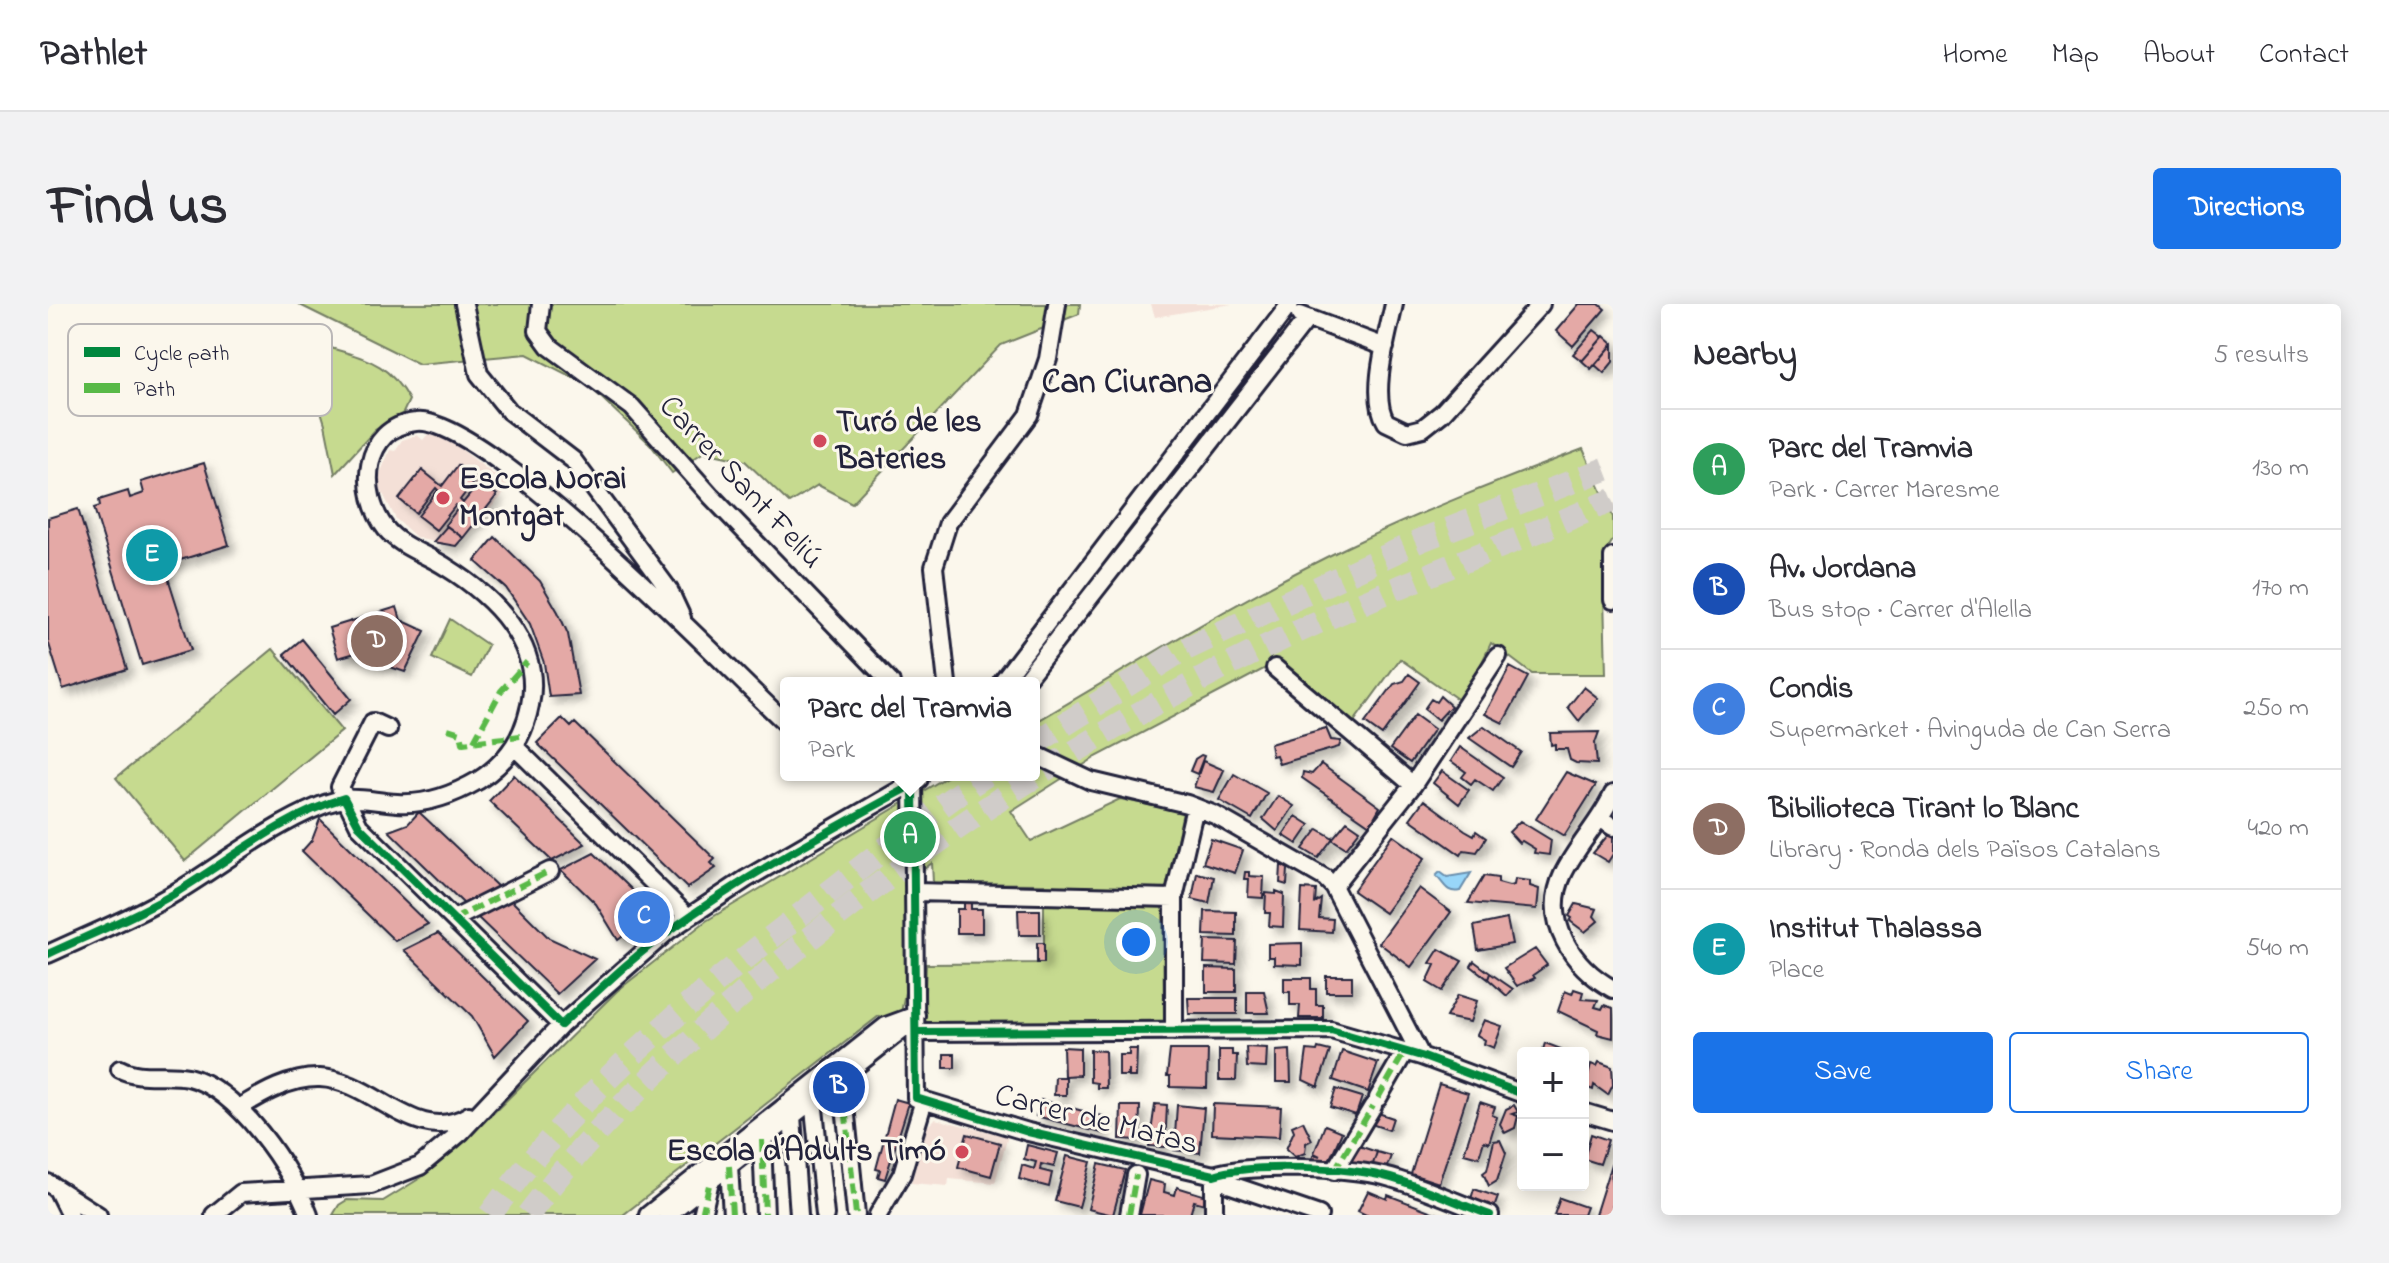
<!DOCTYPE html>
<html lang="en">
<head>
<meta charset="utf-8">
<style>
  :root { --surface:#fff; --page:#f2f2f3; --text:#2b2b33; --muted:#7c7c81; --line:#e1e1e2; --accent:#1a73e8 }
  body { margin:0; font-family:"Indie Flower",sans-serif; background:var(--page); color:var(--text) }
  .controls { position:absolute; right:24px; bottom:24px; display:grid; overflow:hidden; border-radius:8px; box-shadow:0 4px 20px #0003 }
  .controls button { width:72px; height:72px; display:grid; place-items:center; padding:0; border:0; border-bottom:2px solid var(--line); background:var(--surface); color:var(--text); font:40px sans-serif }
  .you { position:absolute; left:1088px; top:638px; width:28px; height:28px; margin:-20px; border:6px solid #fff; border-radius:50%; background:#1a73e8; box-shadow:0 0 0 12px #1a73e833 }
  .badge { display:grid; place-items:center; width:52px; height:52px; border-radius:50%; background:var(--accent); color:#fff; font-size:26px; font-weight:700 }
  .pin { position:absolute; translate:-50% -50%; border:4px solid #fff; box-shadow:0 2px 8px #0006 }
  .popup { position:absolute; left:732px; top:373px; width:260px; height:104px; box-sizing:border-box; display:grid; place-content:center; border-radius:8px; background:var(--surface); filter:drop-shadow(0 2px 6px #0005); font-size:26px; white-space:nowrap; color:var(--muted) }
  .popup b { font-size:30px; color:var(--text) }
  .popup::after { content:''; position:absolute; left:50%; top:100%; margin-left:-16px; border:16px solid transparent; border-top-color:var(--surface) }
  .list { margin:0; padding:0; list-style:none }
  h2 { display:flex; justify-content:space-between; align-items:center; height:104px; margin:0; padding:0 32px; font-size:34px }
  h2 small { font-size:26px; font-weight:400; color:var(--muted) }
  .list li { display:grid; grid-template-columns:52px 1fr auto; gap:24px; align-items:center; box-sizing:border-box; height:120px; padding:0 32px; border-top:2px solid var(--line) }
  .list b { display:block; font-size:30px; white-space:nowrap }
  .list p { margin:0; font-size:26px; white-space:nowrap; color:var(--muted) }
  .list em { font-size:26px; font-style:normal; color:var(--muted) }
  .actions { display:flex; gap:16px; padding:24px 32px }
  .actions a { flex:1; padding:18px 0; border:2px solid var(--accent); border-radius:8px; text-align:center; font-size:28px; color:var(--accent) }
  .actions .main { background:var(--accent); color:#fff }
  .map { position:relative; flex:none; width:1565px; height:911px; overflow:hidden; border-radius:8px }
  header { display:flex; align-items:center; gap:48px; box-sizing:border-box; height:112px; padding:0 40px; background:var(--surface); border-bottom:2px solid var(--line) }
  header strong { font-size:38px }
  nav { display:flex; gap:44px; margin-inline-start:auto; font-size:28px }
  .intro { display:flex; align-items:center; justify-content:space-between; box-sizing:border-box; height:192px; padding:0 48px }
  h1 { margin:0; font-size:56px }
  .button { padding:20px 36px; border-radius:8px; background:var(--accent); color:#fff; font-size:28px; font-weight:700 }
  main { display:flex; gap:48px; padding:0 48px }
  aside { flex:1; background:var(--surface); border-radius:8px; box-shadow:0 4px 20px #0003 }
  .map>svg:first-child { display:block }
  .built { fill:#f4e0d7 }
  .green { fill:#c6da8f; stroke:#747e65; stroke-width:2 }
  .water { fill:#98d6f9; stroke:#698ead; stroke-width:2 }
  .building { fill:#e4a9a6; stroke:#22223b; stroke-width:2; filter:url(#shadow) }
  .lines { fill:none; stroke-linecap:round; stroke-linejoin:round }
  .highway-tunnel { stroke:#d0ccc9; stroke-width:24; stroke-dasharray:24 12; stroke-linecap:butt }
  .minor-casing { stroke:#22223b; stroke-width:22 }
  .minor { stroke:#fbf7ec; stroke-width:16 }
  .quiet { stroke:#58b947; stroke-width:6; stroke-dasharray:12 6; stroke-linecap:butt }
  .cycleway-casing { stroke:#fbf7ec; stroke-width:13 }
  .cycleway { stroke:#00873e; stroke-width:8 }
  .poi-dot { fill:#d1495b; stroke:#fbf7ec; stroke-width:3 }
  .labels { text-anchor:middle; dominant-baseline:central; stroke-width:6; stroke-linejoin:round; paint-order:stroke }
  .poi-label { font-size:32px; font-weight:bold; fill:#22223b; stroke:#fbf7ec; text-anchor:start }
  .street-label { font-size:32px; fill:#22223b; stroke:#fbf7ec }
  .neighbourhood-label { font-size:34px; font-weight:bold; fill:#22223b; stroke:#fbf7ec }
  .key { fill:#fbf7ec; stroke:#bab7b7; stroke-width:2 }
  .key-label { font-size:22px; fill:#22223b }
</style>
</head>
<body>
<header>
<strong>Pathlet</strong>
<nav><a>Home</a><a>Map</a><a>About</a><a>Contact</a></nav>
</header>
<div class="intro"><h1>Find us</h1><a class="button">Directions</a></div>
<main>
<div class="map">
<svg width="1565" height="911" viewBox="0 0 1565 911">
  <defs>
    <filter id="shadow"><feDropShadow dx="6" dy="6" stdDeviation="4" flood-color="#0004"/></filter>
  </defs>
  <rect width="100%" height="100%" fill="#fbf7ec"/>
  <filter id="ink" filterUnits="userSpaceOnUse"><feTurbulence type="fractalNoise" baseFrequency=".0125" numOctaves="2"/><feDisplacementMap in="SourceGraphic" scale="16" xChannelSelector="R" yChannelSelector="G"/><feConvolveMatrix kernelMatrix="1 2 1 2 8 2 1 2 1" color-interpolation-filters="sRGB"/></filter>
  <g filter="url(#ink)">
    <path class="built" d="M1103,0H1184L1107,13Z
      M380,130L401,136L462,183L409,242L368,233L348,215L333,186L331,172L342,146L347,147L354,136L369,131L375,136Z
      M887,815L960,832L947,879L901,875L900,882L863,879L879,823Z"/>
    <path class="green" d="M250,0H1032L1031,10L953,41L804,199L770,181L741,199L697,157L656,148L624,169L602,140L540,81L479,50L371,60Z
      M280,43C320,56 339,57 361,96L355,109L327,126L287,170L277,120L260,65Z
      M1535,145L1565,213V236L1555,252L1558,370H1484L1443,339L1415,399L1352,355L1305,419L1231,357L1048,453L963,507L983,537L1072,495L1135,508L1115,602L1116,718H876L878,660L996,659V580L885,579L884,559L857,580L858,683L853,709L842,717L831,712L575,911H285L291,901L299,896L335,897L374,873L411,843L569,687L658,617L902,471H986V419C1089,359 1191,295 1299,243C1376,206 1456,175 1535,145Z
      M402,315L440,341L424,373L384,354Z
      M225,345L294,427L137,557L68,474Z"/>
    <path class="water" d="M1392,568L1399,573L1423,569L1412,587C1398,590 1397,580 1388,572Z"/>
    <path class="building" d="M1531,0H1551L1557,5L1525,42L1508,27Z
      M1546,26L1555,33L1534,57L1525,50Z
      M1556,32L1565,40L1543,65L1534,57Z
      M1565,40V58L1556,69L1547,61Z
      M156,159L181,241L116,261L143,346L94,361L46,204L52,202L51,196L80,187L82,194L96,189L93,178Z
      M410,161L428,175L412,196L415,199L432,178L449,191L415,234L397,221L411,203L408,201L388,226L370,212L390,186L388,184L368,209L351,195L374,166L394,182Z
      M30,205L79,365L15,385L0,337V214Z
      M399,222L415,234L408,242L385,238Z
      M447,233L492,277L510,308L520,330L531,391L501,393L496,359L482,320L458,284L427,257Z
      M349,303L353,316L377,327L357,368L330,359L325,344L290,354L281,324Z
      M254,335L303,395L285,411L236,350Z
      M1462,363L1480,373L1455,419L1437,410Z
      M1361,370L1372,378L1334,431L1317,419L1346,380L1356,377Z
      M1536,383L1550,394L1531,417L1520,403Z
      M1392,392L1403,402L1390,416L1376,405L1383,395L1388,398Z
      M1367,411L1386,425L1362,459L1342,445Z
      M514,414L523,423L527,419L667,555L663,559L668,564L639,584L489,439Z
      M1436,422L1473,448L1463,463L1421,434Z
      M1278,424L1283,436L1293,437L1291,443L1231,460L1228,451L1224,452L1222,440Z
      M1551,428L1547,439L1549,460L1528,459L1522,456L1519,445H1507V440L1503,441L1502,429Z
      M1412,443L1455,473L1445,487L1427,475L1423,480L1414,473L1418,468L1403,457Z
      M1153,451L1156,452L1149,470L1142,467L1147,455Z
      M1155,457L1176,466L1166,488L1146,483Z
      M1273,460L1332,503L1322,521L1254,474L1255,468L1264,470Z
      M1394,467L1421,486L1411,500L1385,479Z
      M1518,468L1548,481L1516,532L1488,515Z
      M1186,470L1219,489L1204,515L1171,496Z
      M466,471L537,540L504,557L441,497Z
      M1230,492L1246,502L1229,527L1215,515Z
      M1376,496L1417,526L1426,531L1428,527L1438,534L1429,548L1416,546L1413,551L1362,515Z
      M371,508L451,584L417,601L341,527L360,520Z
      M1248,512L1262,521L1249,540L1235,531Z
      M272,515L380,620L347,637L254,547L264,536Z
      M1299,517L1312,526L1298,544L1284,535Z
      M1472,517L1503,536L1501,551L1486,549L1487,545L1474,537L1471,539L1461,528Z
      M1270,525L1285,534L1270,554L1255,545Z
      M1345,531L1377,554L1337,609L1305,587Z
      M1560,531L1565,534V550L1560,558L1545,549Z
      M1163,535L1195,546L1187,569L1155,559Z
      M546,549L607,608L570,636L548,600L513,566Z
      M1233,561L1240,565L1239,581L1232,579Z
      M1197,568H1201V572L1216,573L1215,594L1200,593L1201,575H1196Z
      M1149,569L1166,573L1161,599L1144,595Z
      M1436,572L1450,574V579L1461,582L1466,581L1467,575L1482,577V582L1491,585L1489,605L1420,599Z
      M1371,584L1403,608L1363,663L1331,639Z
      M1254,585L1268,586L1267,599L1273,595L1271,614L1285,615L1284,628L1252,626Z
      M1228,587L1236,590L1235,623L1221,622L1222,609H1217L1218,589L1228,590Z
      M460,593L501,634L547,655L509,690L426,610Z
      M916,599H923V605H934V629H909V605H916Z
      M1528,600L1549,605L1546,612L1550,617L1537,628L1522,617L1524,614L1521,612Z
      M970,606H992V631H971Z
      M1157,607L1188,608V632L1156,631Z
      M1459,615L1464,640L1430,646L1426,622Z
      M390,629L480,717L447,752L424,712L356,646Z
      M1157,636L1189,637L1188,660L1156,659Z
      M989,639H996V659H989Z
      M1254,639V661L1226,660V653H1220V640Z
      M1391,645L1414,657L1394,687L1379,678L1387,661L1382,659Z
      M1487,645L1499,661L1485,671L1487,674L1469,682L1456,664Z
      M1426,657L1442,669L1440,675L1423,662Z
      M1158,664L1188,665V688H1158Z
      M1442,669L1465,685L1459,692L1440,675Z
      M1278,672H1304V688H1278Z
      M1236,674H1263V685H1268V701H1275V714H1251L1252,701H1242V688H1236Z
      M1526,685L1535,688L1533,695L1550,696L1547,703L1554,705L1556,701L1565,704V734L1549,730L1550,726L1510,707L1517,687L1524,690Z
      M1199,687H1216L1221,709H1199Z
      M1410,691L1429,697L1422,718L1398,713Z
      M1140,694H1189V710H1141Z
      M1436,716L1454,722L1446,744L1436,740L1437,736L1429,731Z
      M1497,739L1513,745L1512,749H1494Z
      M1015,743L1032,744V771L1018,772V791H1006L1007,773H1016Z
      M1198,743L1219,744L1218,764L1199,763Z
      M1270,744L1282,747L1270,783L1255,776L1259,746L1269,747Z
      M1081,745H1089L1088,773H1081V766L1079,772H1071V751H1081Z
      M1042,746L1057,747L1058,784H1049V779L1042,778Z
      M1122,746H1160L1159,784L1122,783V772H1119Z
      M1171,746H1184V751H1189L1188,776H1171Z
      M1242,746L1243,778H1228V747Z
      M1294,747L1330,759L1320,788L1285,776Z
      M896,750H907V764H896Z
      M1551,758L1564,763L1565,781L1560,791L1546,781L1545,786L1537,783L1543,760L1549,762Z
      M1391,780L1420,789L1391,879L1363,870Z
      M1288,785L1314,793L1308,811L1282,803Z
      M847,795L861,799L837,875L830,873L832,866L828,865Z
      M993,796L1058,813L1054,829L988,812Z
      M1432,798L1447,803L1444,811L1449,813L1441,839L1436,837L1431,853L1416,849Z
      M1107,800L1119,801L1117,843L1101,842Z
      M1165,800L1233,803L1231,833L1164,830Z
      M1129,801L1156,804L1152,849L1126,846Z
      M1466,801L1470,808L1464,810L1470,812L1467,824L1457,829L1452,820L1458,805Z
      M1073,802H1092L1091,836L1072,835Z
      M1330,809L1345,814L1341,826L1323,820Z
      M1255,817L1264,836L1258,839L1257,849L1247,853L1238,845L1246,827L1244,822Z
      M1277,821L1294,828L1282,855H1264L1266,850L1272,852L1266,849Z
      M919,830L952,839L943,872L910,863Z
      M1543,830L1560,836L1552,860L1536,855Z
      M1452,836L1458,849L1449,877L1441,882L1435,869L1439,866L1446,837Z
      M979,841L1010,849L1006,863L993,860L992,866L1004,869L1001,883L971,875L974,861L986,865L988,858L976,855Z
      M1311,842L1329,848L1324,863L1301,862Z
      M1329,848L1343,852L1338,865L1324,863Z
      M1019,852L1043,858L1031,903L1007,897Z
      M1051,860L1077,866L1065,911L1040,905Z
      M1563,860L1565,911H1547Z
      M1101,876L1117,880L1116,888L1127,891L1129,883L1158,892L1157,900L1146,897L1142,911H1092Z
      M1426,885L1450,893L1446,904L1423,895Z
      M1320,887L1339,895L1340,891L1392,911H1318L1310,907Z
      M1512,894L1538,903L1535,911H1506Z"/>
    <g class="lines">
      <path class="highway-tunnel" d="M986,440L1131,348L1373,236L1565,162
        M442,911C534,781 662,680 788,583C837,545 886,505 938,471
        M480,911C542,827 618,757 696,689C871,539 1073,405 1284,312C1376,271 1472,236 1565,196"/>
      <defs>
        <path id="minor" d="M416,0L431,70L461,107L525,156L621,286L634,314
          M493,0L490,27L501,42L584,103L663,192L843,379
          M1346,0C1340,30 1321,91 1338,118L1359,128L1375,124L1394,109L1493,0
          M1252,11L1337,43
          M1565,253V296
          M1227,364L1365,481
          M899,379L886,263L900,219L981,111L1000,55L1009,0
          M953,379L1242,0
          M975,379L1259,15
          M340,425L325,418L292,483L311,522L513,721
          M467,443L640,613
          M986,450L1043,477L1139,500L1167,511L1277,574L1285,582L1373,752
          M865,471L868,794L980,828L1166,871C1202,859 1305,863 1343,874C1377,884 1409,899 1442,911
          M1565,490C1552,519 1528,542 1515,570C1493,617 1525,663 1565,685
          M1552,514L1565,523
          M1285,582L1365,481L1450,352
          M866,588L1126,594
          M406,615L502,567
          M0,650C43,630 89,612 130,587C176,559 221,523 272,502C304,489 317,497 349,499C377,501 407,490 431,476C459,458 476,433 482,401C495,340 445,292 398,263C378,250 353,243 338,225C310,190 314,123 368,118C437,110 679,365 738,419
          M1126,727V594L1147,503
          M868,728L1283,726L1373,752L1475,790
          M72,765C93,776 118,768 140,773C190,785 244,865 261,911
          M794,772L808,911
          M1330,794L1356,749
          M765,795L777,911
          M191,804C215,789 243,773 272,774C326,776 368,844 421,811
          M1535,808L1565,817
          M744,812L751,911
          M714,836L717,911
          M681,862L684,911
          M1286,867L1325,802
          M1166,871L1183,881L1271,911
          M0,879L50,911
          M10,887L22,911
          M166,911L193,889L323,881L372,862L413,828L513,721L621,626L698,575L871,475
          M600,911L838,722L868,711
          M619,911L862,719
          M654,911L662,877
          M830,911L854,870L876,796
          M1081,911L1088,871
          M1166,911V871"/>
      </defs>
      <use href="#minor" class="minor-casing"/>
      <use href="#minor" class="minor"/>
      <path class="quiet" d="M400,425L413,429L415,439L472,432
        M426,437L453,387L479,358
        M406,615L502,567
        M794,772L808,911
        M1330,794L1356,749
        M714,836L717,911
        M681,862L684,911
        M1286,867L1325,802
        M654,911L662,877
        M1081,911L1088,871"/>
      <defs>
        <path id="cycleway" d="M0,650C43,630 89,612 129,588C183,555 235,512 296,494L311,522L513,721C549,688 584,653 624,625C699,570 783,526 865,481L868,794L980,828L1166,871C1202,859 1305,863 1343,874C1377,884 1409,899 1442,911
          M868,728L1283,726L1373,752L1475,790"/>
      </defs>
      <use href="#cycleway" class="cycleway-casing"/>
      <use href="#cycleway" class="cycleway"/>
    </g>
  </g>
  <g class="poi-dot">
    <circle cx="772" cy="137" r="8"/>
    <circle cx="395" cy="194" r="8"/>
    <circle cx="914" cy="848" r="8"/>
  </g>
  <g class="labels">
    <g class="poi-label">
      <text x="788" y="119">Turó de les<tspan x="788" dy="37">Bateries</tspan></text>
      <text x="411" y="176">Escola Norai<tspan x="411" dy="37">Montgat</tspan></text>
      <text x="898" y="848" text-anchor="end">Escola d’Adults Timó</text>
    </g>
    <g class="street-label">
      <text transform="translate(692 179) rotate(47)">Carrer Sant Feliú</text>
      <text transform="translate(1048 817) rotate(14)">Carrer de Matas</text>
    </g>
    <g class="neighbourhood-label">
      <text x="1079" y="80">Can Ciurana</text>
    </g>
  </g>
  <rect x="20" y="20" width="264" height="92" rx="12" class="key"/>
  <rect x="36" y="43" width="36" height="10" fill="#00873e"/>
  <rect x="36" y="79" width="36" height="10" fill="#58b947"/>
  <g class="key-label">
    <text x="86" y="56">Cycle path</text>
    <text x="86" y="92">Path</text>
  </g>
</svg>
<div class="controls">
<button>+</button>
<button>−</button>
</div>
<div class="you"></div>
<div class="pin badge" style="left:862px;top:533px;background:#2e9e5b">A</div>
<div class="popup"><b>Parc del Tramvia</b>Park</div>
<div class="pin badge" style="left:791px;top:783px;background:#1a4fb4">B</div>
<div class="pin badge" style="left:596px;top:613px;background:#3f7fe0">C</div>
<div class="pin badge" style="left:329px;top:337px;background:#8d6e63">D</div>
<div class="pin badge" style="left:104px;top:251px;background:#0f9aa8">E</div>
</div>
<aside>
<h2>Nearby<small>5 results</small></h2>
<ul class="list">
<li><span class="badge" style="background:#2e9e5b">A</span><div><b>Parc del Tramvia</b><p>Park · Carrer Maresme</p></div><em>130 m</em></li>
<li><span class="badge" style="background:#1a4fb4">B</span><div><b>Av. Jordana</b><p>Bus stop · Carrer d'Alella</p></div><em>170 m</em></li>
<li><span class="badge" style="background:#3f7fe0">C</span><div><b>Condis</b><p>Supermarket · Avinguda de Can Serra</p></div><em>250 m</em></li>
<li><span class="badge" style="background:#8d6e63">D</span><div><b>Bibilioteca Tirant lo Blanc</b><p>Library · Ronda dels Països Catalans</p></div><em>420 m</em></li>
<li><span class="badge" style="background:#0f9aa8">E</span><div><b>Institut Thalassa</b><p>Place</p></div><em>540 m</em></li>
</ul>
<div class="actions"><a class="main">Save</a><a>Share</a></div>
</aside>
</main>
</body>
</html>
